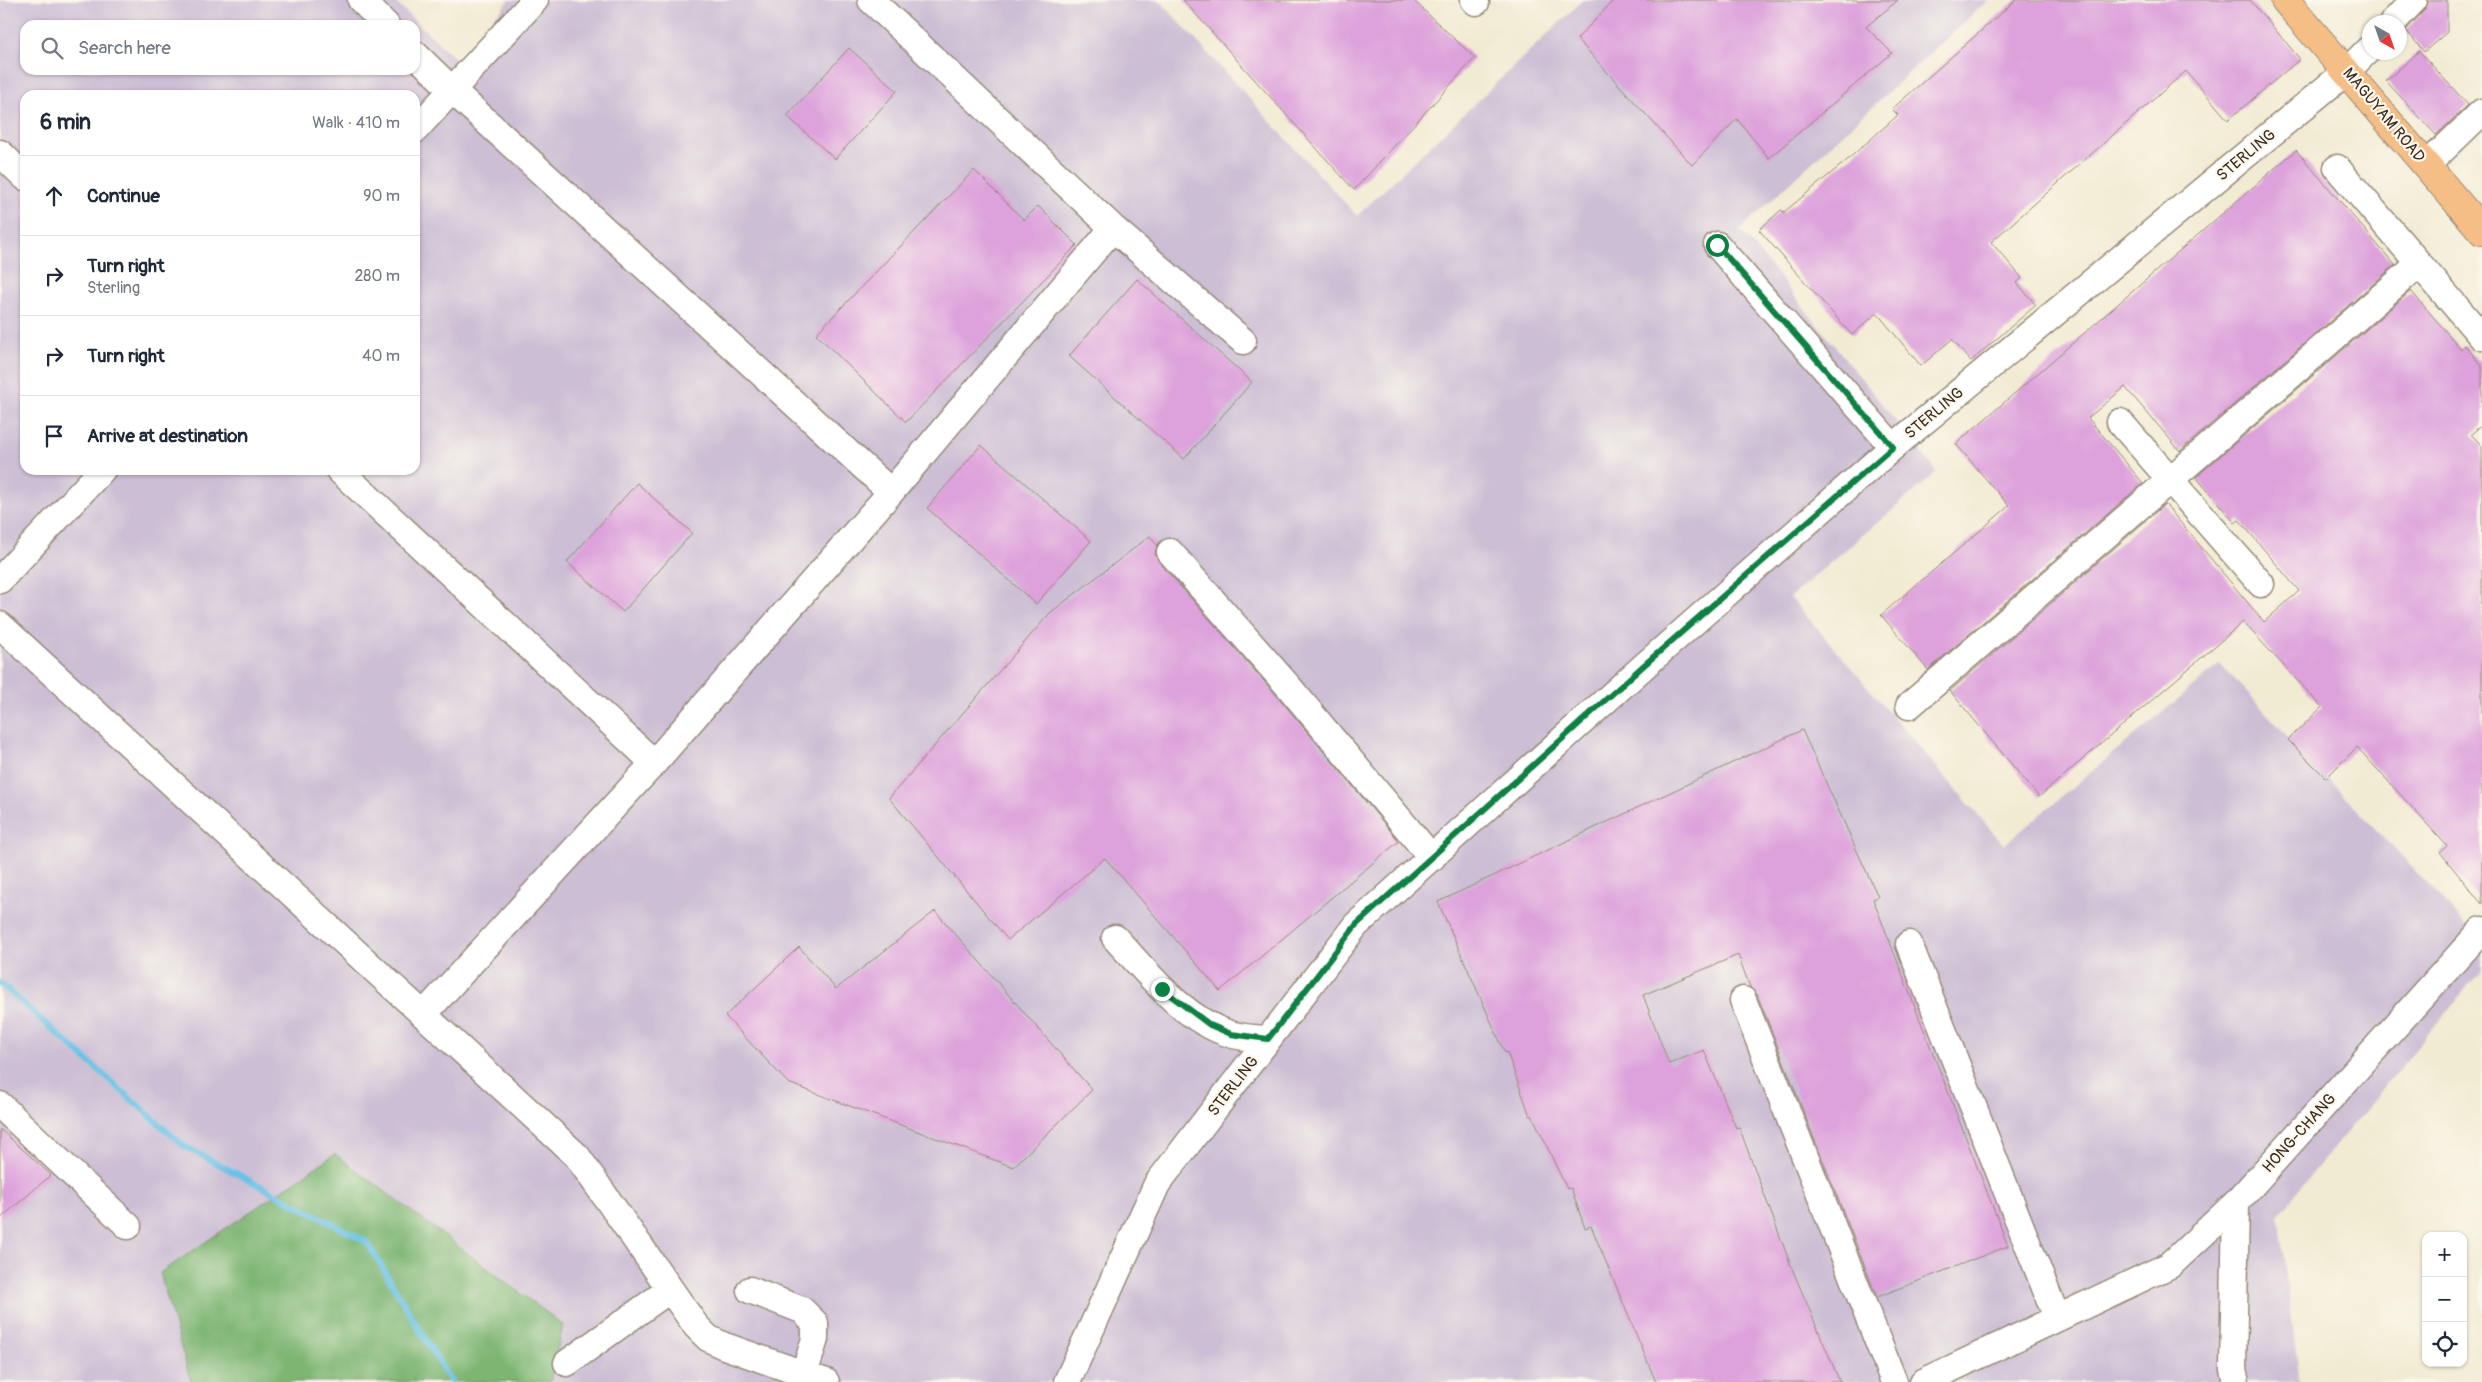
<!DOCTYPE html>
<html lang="en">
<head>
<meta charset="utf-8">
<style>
  :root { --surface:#fff; --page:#f6f6f7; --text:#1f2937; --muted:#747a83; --line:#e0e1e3 }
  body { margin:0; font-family:Pangolin,sans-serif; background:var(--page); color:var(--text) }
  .controls { position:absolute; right:15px; bottom:15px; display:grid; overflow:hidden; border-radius:10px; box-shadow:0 1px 4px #0004 }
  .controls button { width:45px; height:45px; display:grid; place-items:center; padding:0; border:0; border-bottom:1px solid var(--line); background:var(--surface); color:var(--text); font:25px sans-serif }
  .compass { position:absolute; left:2362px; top:15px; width:45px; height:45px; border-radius:50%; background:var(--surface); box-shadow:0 1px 4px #0004; rotate:140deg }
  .stop { position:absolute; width:15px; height:15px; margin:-11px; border:4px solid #0b8043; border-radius:50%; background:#fff }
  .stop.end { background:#0b8043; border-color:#fff; box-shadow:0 1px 5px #0008 }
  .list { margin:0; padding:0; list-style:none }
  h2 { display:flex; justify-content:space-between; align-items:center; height:65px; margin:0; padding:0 20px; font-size:21px }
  h2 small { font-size:16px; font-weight:400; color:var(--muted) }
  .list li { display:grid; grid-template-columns:32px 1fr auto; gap:15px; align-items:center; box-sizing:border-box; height:80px; padding:0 20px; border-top:1px solid var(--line) }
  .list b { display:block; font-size:19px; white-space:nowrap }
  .list p { margin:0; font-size:16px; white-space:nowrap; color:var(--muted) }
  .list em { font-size:16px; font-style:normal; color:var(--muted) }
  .icon { flex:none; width:28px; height:28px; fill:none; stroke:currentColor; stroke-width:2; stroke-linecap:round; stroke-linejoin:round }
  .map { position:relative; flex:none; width:2482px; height:1382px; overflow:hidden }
  .search { position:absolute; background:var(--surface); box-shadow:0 1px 4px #0004; left:20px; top:20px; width:400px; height:55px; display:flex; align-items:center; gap:12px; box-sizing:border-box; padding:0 18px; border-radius:15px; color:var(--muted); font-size:19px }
  .panel { position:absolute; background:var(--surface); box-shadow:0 1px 4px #0004; left:20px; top:90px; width:400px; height:385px; border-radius:15px }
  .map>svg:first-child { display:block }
  .industrial { fill:#ccbed4; fill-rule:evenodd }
  .forest { fill:#7db572; stroke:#5c7048 }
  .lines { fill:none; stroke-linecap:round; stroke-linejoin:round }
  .stream { stroke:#69c1e6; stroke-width:6 }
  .building { fill:#dda1db }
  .minor-casing { stroke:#968a78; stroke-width:29 }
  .major-casing { stroke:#968a78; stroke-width:30 }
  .minor { stroke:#fff; stroke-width:26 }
  .major { stroke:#f6be87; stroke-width:28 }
  .route { stroke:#0b8043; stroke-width:6 }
  .labels { text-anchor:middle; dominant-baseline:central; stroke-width:4.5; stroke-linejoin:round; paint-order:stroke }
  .street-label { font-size:16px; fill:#3b2a1e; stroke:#fbf7ec }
</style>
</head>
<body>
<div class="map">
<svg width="2482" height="1382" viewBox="0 0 2482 1382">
  <rect width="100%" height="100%" fill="#fbf7ec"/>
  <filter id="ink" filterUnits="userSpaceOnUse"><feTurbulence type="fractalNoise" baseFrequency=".02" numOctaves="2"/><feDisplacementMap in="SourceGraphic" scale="10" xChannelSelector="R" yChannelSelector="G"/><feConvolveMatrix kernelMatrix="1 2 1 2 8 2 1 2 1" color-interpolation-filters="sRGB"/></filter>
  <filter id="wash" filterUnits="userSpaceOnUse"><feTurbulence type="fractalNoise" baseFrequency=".0096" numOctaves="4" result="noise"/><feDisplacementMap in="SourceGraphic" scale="20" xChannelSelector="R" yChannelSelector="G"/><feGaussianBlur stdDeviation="1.12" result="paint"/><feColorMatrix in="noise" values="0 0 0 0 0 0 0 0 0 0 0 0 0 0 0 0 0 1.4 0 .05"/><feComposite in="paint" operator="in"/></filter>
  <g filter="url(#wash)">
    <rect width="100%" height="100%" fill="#f2ebd3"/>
    <path class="industrial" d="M0,0H393L458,61L509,0H1159L1357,216L1583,0H1988L1740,229L1937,472L1790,597L2004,845L2220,664L2482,942V969L2278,1215L2300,1382H550L563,1325L160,1273L191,1382H0ZM25,25H415V70H25ZM25,95H415V470H25Z"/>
    <path class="forest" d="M335,1154L563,1325L550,1382H191L160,1273Z"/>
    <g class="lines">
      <path class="stream" d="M0,983L184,1146L367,1242L451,1382"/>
    </g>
    <g id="blocks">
      <path class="building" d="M1183,0H1413L1475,58L1354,190Z
        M1614,0H1898L1866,27L1892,53L1769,158L1737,119L1692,165L1577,39Z
        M2016,0H2250L2300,59L2228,120L2186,71L1991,242L2022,278L2017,283L2036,305L1971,361L1952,339L1921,366L1877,313L1852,335L1759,230L1781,210L1784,212L1846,161L1898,115L1892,109Z
        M2429,0H2447V32L2424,52L2406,30L2425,10Z
        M849,48L897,91L835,159L787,116Z
        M2419,51L2468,105L2436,135L2386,81Z
        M2296,150L2395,265L2180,451L2125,387L2088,418L2143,483L1928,670L1881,615L2009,506L1956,444Z
        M974,170L1024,220L1038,206L1077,245L906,422L816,334Z
        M1137,279L1252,382L1184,459L1069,356Z
        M2411,291L2461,349L2465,345L2482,366V425L2471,434L2482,446V904L2440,852L2447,846L2357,747L2326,778L2288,740L2322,707L2243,622L2039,797L1950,691L2165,504L2264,622L2299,591L2239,520L2235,523L2196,477Z
        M981,445L1091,541L1036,604L927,508Z
        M637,483L692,533L623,612L567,562Z
        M1150,536L1157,545L1155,554L1159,562L1278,697L1399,841L1220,991L1105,858L1008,940L889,798L1050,613Z
        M1802,730L1878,897L1873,899L2008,1246L1877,1297L1757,994L1750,987L1738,955L1643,995L1669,1064L1704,1050L1736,1128L1739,1127L1791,1266L1840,1382H1656L1591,1226L1585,1228L1571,1188L1567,1189L1532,1115L1530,1116L1507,1052L1505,1053L1438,902Z
        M935,911L1092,1090L1013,1167L788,1083L725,1016L799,947L836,989Z
        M0,1129L51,1175L0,1219Z"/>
    </g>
  </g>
  <g filter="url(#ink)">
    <use href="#blocks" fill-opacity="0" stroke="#968a78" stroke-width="1"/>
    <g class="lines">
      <defs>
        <path id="minor" d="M361,0L386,25
          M871,0L1113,228L1243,341
          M1474,0L1476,2
          M2393,22L2414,0
          M415,54L452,90L891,492
          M415,130L535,0
          M0,153L25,177
          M2427,165L2482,112
          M2337,168L2482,337
          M1717,245L1893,447
          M2120,422L2261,584
          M339,470L654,763
          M1170,552L1289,687L1432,858
          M0,580L102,470
          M0,625L577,1156L696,1326L708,1338L722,1345L826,1382
          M1909,706L2419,264
          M1115,938C1148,973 1182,1019 1230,1034C1242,1038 1256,1038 1268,1039
          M1909,944L2057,1318
          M1743,1000L1894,1382
          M424,1014L654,763L891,492L1113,228
          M0,1105L128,1226
          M750,1290L802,1310L815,1323V1339L804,1374
          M567,1363L669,1290
          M1067,1382L1157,1184L1356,925L1643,667L1893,447L2347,71L2370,48
          M1923,1382L2170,1265L2236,1203
          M2236,1382L2233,1369L2236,1203L2482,930"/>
        <path id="major" d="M2285,0L2482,231"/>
      </defs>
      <use href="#minor" class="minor-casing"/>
      <use href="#major" class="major-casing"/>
      <use href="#minor" class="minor"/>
      <use href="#major" class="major"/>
    </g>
  </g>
  <g class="lines" filter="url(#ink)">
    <path class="route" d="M1162,989L1210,1025L1231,1034L1268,1039L1356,925L1643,666L1893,447L1717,245"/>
  </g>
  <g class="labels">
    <g class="street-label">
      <text transform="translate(2384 115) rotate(50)">MAGUYAM ROAD</text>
      <text transform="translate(2246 155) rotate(-40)">STERLING</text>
      <text transform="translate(1934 413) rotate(-40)">STERLING</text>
      <text transform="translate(1233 1086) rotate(-52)">STERLING</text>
      <text transform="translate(2299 1133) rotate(-48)">HONG-CHANG</text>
    </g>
  </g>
</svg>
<div class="controls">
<button>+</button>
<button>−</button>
<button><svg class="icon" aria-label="locate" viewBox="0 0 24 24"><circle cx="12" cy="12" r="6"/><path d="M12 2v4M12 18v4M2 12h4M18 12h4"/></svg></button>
</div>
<svg class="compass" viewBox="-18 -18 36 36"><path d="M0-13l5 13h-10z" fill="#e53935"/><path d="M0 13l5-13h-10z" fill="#747a83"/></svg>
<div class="stop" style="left:1717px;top:245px"></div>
<div class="stop end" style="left:1162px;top:989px"></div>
<div class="search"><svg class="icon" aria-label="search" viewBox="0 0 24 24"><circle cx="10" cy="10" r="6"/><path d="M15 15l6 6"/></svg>Search here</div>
<section class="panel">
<h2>6 min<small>Walk · 410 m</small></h2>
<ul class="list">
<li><svg class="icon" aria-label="ahead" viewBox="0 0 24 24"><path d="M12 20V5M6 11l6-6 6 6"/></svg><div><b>Continue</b></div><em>90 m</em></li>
<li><svg class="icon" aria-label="right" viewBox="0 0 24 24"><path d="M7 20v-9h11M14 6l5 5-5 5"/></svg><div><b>Turn right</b><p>Sterling</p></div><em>280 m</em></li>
<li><svg class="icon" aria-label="right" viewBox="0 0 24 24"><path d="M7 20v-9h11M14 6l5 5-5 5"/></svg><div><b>Turn right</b></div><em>40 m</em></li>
<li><svg class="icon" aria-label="arrive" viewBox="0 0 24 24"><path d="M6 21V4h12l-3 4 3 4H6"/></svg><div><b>Arrive at destination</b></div></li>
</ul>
</section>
</div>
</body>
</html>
